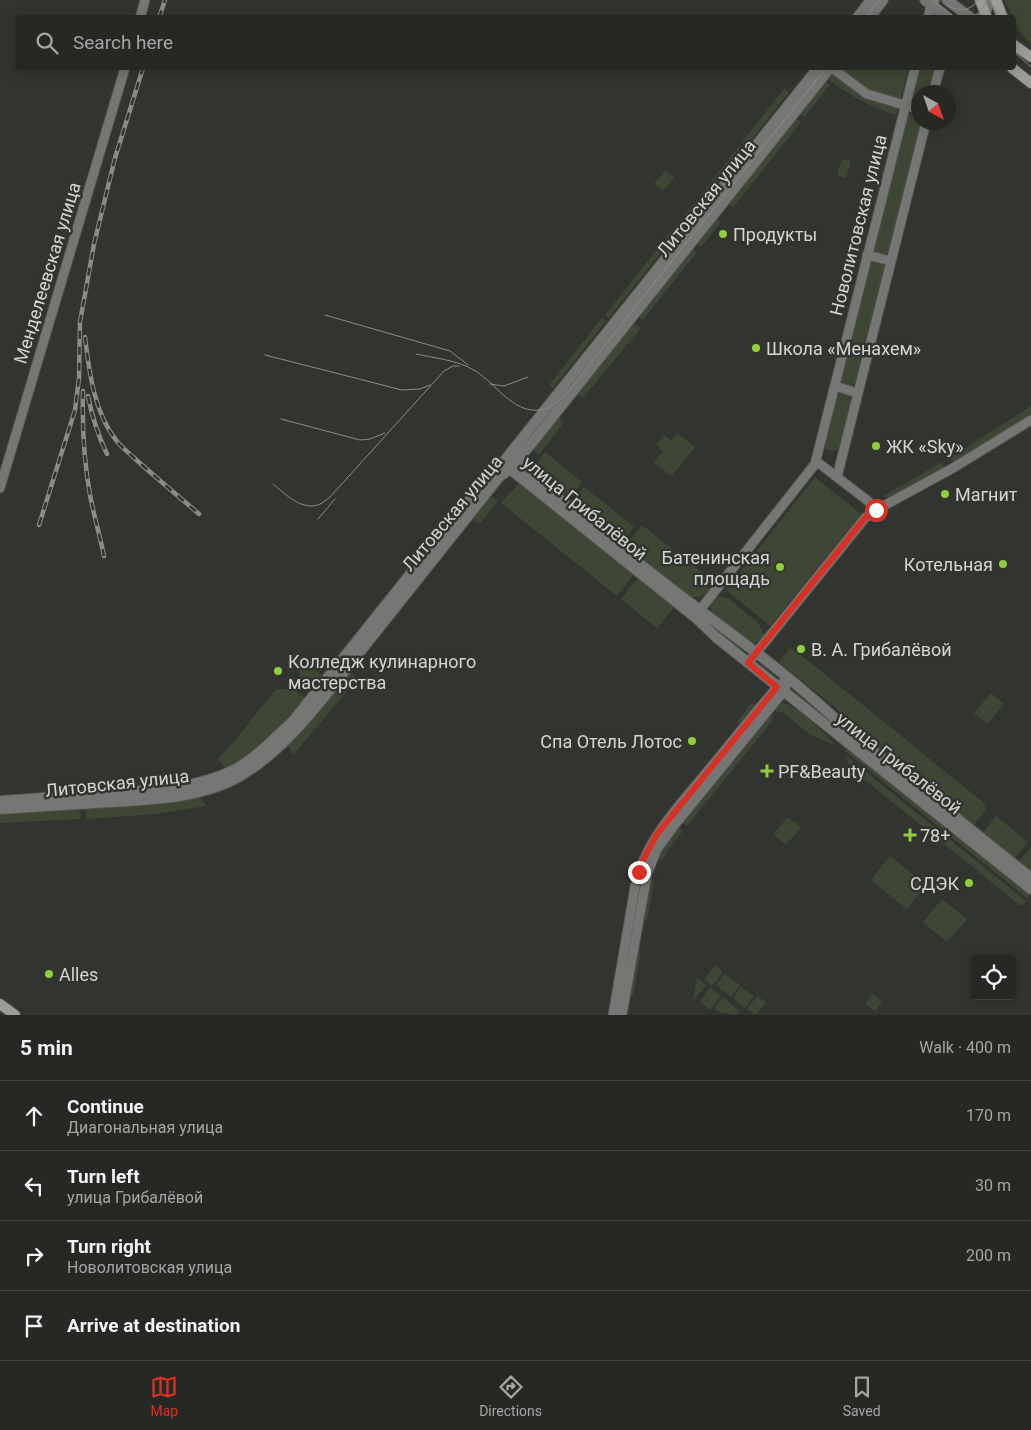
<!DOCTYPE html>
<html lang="en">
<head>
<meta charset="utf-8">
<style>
  :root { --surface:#262823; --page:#323430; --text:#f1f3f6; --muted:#a4a6a6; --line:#424441; --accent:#d93025 }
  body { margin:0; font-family:Roboto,sans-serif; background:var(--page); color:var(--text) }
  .controls { position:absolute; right:15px; bottom:15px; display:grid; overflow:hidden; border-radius:5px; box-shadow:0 2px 12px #0003 }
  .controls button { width:45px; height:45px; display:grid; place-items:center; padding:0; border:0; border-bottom:1px solid var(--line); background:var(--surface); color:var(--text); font:25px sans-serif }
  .compass { position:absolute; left:911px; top:85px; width:45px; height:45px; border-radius:50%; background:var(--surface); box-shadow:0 2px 12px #0003; rotate:140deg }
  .stop { position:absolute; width:15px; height:15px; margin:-11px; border:4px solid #d93025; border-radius:50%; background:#fff }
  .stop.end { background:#d93025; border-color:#fff; box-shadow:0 1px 5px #0008 }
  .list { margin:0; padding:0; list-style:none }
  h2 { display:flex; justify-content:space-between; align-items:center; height:65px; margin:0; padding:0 20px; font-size:21px }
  h2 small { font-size:16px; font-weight:400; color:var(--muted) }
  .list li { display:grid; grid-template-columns:32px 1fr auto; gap:15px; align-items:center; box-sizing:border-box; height:70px; padding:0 20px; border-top:1px solid var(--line) }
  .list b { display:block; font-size:19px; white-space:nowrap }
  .list p { margin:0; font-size:16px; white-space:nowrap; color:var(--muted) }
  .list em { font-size:16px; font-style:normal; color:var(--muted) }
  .icon { flex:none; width:28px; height:28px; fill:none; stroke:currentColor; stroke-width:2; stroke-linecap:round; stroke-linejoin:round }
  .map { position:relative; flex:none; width:1031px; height:1015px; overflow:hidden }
  .search { position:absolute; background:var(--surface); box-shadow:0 2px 12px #0003; left:15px; right:15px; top:15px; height:55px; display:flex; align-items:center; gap:12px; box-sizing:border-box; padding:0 18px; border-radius:5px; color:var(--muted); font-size:19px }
  .sheet { height:345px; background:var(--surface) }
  nav { display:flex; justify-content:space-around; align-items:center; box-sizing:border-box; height:70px; border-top:1px solid var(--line); background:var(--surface); font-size:14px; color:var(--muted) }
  nav a { display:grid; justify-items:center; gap:2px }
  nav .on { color:var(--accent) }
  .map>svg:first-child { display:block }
  .green { fill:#3e4735 }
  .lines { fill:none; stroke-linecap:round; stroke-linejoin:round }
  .minor-casing { stroke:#4f524c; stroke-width:11 }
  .tertiary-casing { stroke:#4f524c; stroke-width:12 }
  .secondary-casing { stroke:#4f524c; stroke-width:12 }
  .minor { stroke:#767775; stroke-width:9 }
  .tertiary { stroke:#767775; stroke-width:10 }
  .secondary { stroke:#9b9d99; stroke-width:10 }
  .tram { stroke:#8a8c87; stroke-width:1 }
  .rail-casing { stroke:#8a8c87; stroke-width:4.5 }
  .rail { stroke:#32352f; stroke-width:2.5; stroke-dasharray:8; stroke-linecap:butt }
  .route { stroke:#d93025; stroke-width:6 }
  .poi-dot { fill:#93cc3d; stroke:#32352f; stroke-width:2 }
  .labels { text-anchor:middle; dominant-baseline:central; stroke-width:5; stroke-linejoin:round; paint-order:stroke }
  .street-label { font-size:18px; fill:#d4d5d2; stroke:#32352f }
  .poi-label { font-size:18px; fill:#d4d5d2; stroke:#32352f; text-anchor:start }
</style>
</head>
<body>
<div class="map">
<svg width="1031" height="1015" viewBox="0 0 1031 1015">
  <rect width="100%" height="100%" fill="#32352f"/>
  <path class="green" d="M1005,0H1031V44C1017,32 1012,16 1005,0Z
    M838,68H908L900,101L871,93Z
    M919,68H936L930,92H918V107L912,104L911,99Z
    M833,74L865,97L898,108L896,115C869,106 852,97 829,80Z
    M824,81L830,85L804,117L800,114L807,106L806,103Z
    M784,89L789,92L746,146L742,142Z
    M911,113L918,114V122L922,123L889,251L884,255L876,253L874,248L907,116Z
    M796,119L801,122L733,208L728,204Z
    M739,146L744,149L704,200L700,196Z
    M842,159L851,161L846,178L837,175Z
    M665,170L674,177L663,191L654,184Z
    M697,200L701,203L688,219L684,215Z
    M717,218L721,222L701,247L697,243Z
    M681,219L685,222L609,318L605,315Z
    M693,249L697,252L642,321L639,316Z
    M873,260L884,264L885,267L855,383L850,386L840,381L870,263Z
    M602,318L606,321L553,388L549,385Z
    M636,324L641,328L583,398L577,393L631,326Z
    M839,394L848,396L851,401L839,447L834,451L827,449L824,445L836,397Z
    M1031,406V414L958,460L953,461L950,458Z
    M559,417L564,422L539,455L533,450Z
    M677,433L695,447L672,476L654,463L663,451L656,445L664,435L671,441Z
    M545,452L582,482L568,500L531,470Z
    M942,462L944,467L942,470L894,496L889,498L883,496Z
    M815,477L861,514L770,626L726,590Z
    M520,482L634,574L617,596L501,503Z
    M584,487L634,527L622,543L572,502Z
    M490,495L498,501L480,524L472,518Z
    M642,525L711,580L706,586L710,590L700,597H690L625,546Z
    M638,578L674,608L657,628L621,599Z
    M716,596L728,598L758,623L765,636C760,642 757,645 749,642L713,613L710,606Z
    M790,648L795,652L796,651L983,802L986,809L973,826L850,727L836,708L779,662Z
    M298,657L324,677L315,688L301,678L294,663Z
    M350,672L356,677L354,683L293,755L288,745L302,731Z
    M276,689H293L306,699C284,724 256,757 225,768L218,758L232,744Z
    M991,693L1004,704L988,724L974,713Z
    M780,703C794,702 826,734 835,745L811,735L782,712H777L774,709Z
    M751,704H757L741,723H736Z
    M769,715L773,718L772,721L687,826L682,822Z
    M849,748L1029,892L1028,899L845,751Z
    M845,755L1026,901L1023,905H1020L850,768Z
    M194,797L202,799L206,806L156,814L86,819V809L143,806Z
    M80,809L81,819L0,823V814Z
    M996,816L1028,842L1014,859L982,834Z
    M788,817L801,827L786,845L773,834Z
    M678,826L683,831L668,850L661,863L659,853Z
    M1031,847V873L1018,863Z
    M890,856L926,885L907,909L871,880Z
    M649,879L654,880L647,920L642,919Z
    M942,899L967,919L947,942L923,922Z
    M637,949L641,950L633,997L629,995Z
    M715,965L723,972L712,986L704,979Z
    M725,974L740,985L731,997L716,985Z
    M697,978L706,985L693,1001Z
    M710,987L721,996L710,1010L700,1001Z
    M741,987L754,996L745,1008L733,998Z
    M873,994L882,1002L875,1011L865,1003Z
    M757,996L766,1002L756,1015L747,1009Z
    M723,997L739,1011L736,1015L719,1012L714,1008Z"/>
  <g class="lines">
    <defs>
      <path id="minor" d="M140,18L145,0
        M928,18L931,5L935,0
        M832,68L867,94L918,109
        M933,92L940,68
        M867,255L891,261
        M835,386L857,393
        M816,461L868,501L876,510
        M837,477L926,122
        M0,488L125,68
        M696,615L815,464L915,68
        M748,663L865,518L876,510L953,468L1031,420
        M613,1015L635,887C645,842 673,813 701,779C722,754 742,729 763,704L777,687L789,678
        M622,1015L647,874L657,849L673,827L783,692L786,685"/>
      <path id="tertiary" d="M925,0L948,18
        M947,0L971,18
        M857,18L871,0
        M869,18L883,0
        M981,18L985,14L990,0
        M510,461L515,462C569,508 625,553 681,596C738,639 796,680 847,730L1031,878
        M507,463L510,469L695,617L716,637L1031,889
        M0,801C38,798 76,796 114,793C154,790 198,788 234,770C256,758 275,738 293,721L492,472L505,460L818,68
        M0,809C32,807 63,805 95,803C141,800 199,800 240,776C272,757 297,730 320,702L499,477L510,469L535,439L830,68"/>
      <path id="secondary" d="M980,0L987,18
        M996,0L1003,18
        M1014,45L1031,57
        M1012,68L1031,83
        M0,1004L15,1015"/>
    </defs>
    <use href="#minor" class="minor-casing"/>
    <use href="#tertiary" class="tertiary-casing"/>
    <use href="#secondary" class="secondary-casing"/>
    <use href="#minor" class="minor"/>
    <use href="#tertiary" class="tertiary"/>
    <use href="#secondary" class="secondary"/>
    <path class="tram" d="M933,0L956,18
      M990,0L997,18
      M948,6C959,12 971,11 978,0
      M865,18L879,0
      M970,18L980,12L987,0
      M1014,52L1031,67
      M325,315L450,351L468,365
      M416,354C434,358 456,360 472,369C487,377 498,392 511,401C549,429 571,387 592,361L826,68
      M265,355L402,390L420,389L430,385
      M490,384L504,386L528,377
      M281,419L360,440L370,439L385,433
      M273,484C285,494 303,512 320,504C323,503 327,499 330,497L444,371L453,366H459
      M318,519L335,499"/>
    <defs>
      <path id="rail" d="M159,18L165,0
        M85,337C89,371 94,412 116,440C120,446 127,451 132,456C154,476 177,495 199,514
        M83,391C82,426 84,461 90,495C94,516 100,536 104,556
        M88,396C92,417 98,435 107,454
        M39,525L75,410L79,378L80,322L94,244L115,158L143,68"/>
    </defs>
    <use href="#rail" class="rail-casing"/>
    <use href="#rail" class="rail"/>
  </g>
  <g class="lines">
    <path class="route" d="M639,872L644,858L657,834L777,687L748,663L865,518L876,510"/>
  </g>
  <g class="poi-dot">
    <circle cx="723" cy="234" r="5"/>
    <circle cx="756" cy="348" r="5"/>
    <circle cx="876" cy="446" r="5"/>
    <circle cx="945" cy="494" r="5"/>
    <circle cx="1003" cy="564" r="5"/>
    <circle cx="780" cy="567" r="5"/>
    <circle cx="801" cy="649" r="5"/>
    <circle cx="278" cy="671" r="5"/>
    <circle cx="692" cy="741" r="5"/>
    <path d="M764.5 763.5h5v5h5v5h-5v5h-5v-5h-5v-5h5z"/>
    <path d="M907.5 827.5h5v5h5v5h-5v5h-5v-5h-5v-5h5z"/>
    <circle cx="969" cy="883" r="5"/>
    <circle cx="49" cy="974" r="5"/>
  </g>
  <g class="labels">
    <g class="street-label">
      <text transform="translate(706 198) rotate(-51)">Литовская улица</text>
      <text transform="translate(858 225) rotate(-76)">Новолитовская улица</text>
      <text transform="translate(47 273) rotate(-73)">Менделеевская улица</text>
      <text transform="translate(585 508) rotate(39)">улица Грибалёвой</text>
      <text transform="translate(452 513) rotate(-50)">Литовская улица</text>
      <text transform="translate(899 763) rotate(38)">улица Грибалёвой</text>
      <text transform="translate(117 783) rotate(-6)">Литовская улица</text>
    </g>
    <g class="poi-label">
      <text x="733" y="234">Продукты</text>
      <text x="766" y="348">Школа «Менахем»</text>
      <text x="886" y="446">ЖК «Sky»</text>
      <text x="955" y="494">Магнит</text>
      <text x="770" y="557" text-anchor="end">Батенинская<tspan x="770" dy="21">площадь</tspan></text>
      <text x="993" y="564" text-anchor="end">Котельная</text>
      <text x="811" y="649">В. А. Грибалёвой</text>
      <text x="288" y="661">Колледж кулинарного<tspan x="288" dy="21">мастерства</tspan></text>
      <text x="682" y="741" text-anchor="end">Спа Отель Лотос</text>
      <text x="778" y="771">PF&amp;Beauty</text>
      <text x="920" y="835">78+</text>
      <text x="959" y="883" text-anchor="end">СДЭК</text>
      <text x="59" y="974">Alles</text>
    </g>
  </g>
</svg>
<div class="controls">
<button><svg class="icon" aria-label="locate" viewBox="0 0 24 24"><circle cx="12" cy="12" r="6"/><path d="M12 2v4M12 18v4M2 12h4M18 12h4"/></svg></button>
</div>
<svg class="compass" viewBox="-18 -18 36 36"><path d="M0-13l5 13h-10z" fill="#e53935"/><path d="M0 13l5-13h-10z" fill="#a4a6a6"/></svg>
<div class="stop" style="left:876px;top:510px"></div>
<div class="stop end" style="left:639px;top:872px"></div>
<div class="search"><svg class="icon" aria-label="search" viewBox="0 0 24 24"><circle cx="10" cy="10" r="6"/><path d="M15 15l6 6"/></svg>Search here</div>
</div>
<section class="sheet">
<h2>5 min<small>Walk · 400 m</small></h2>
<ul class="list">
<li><svg class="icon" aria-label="ahead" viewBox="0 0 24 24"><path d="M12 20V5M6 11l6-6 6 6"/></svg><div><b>Continue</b><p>Диагональная улица</p></div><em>170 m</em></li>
<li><svg class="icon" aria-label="left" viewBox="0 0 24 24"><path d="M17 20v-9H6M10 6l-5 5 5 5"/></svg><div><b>Turn left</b><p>улица Грибалёвой</p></div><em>30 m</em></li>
<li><svg class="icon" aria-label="right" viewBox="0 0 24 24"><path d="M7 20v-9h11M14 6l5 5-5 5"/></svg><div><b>Turn right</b><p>Новолитовская улица</p></div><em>200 m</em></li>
<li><svg class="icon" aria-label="arrive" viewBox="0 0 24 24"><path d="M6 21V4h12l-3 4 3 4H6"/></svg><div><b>Arrive at destination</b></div></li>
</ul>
</section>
<nav>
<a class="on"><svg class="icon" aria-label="map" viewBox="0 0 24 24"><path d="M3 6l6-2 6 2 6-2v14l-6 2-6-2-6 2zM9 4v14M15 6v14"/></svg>Map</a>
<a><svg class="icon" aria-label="directions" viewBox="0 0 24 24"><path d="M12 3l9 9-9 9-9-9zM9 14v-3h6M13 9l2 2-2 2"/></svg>Directions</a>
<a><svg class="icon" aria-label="saved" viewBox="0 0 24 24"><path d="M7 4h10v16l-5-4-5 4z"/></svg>Saved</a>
</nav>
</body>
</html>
